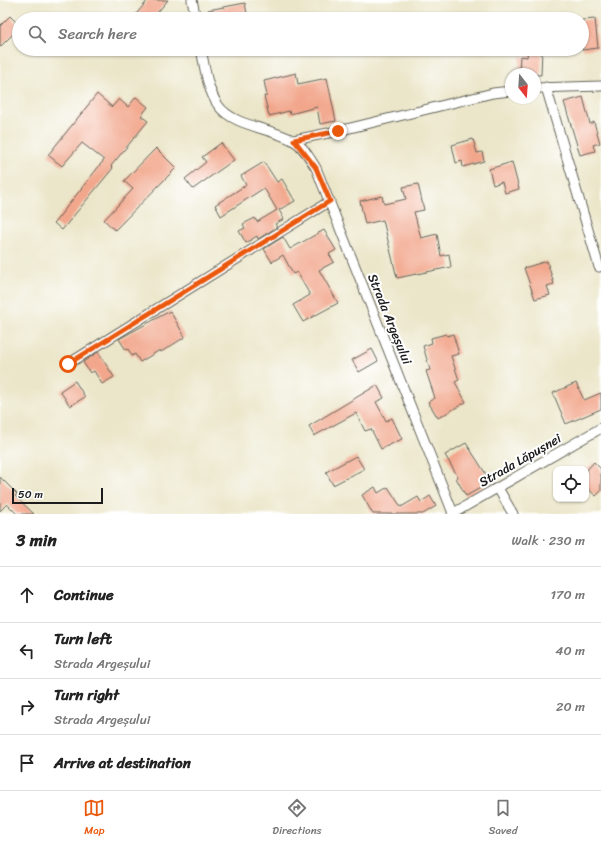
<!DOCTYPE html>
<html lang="en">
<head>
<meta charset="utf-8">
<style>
  :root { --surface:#fff; --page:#f6f6f6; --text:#222; --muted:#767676; --line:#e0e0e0; --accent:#ea580c }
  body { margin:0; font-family:Sriracha,sans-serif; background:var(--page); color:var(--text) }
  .controls { position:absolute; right:12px; bottom:12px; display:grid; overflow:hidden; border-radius:8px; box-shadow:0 1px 3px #0004 }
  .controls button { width:36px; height:36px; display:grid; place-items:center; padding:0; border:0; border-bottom:1px solid var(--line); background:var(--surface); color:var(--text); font:20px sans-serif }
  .compass { position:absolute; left:505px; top:68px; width:36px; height:36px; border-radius:50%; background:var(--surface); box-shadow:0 1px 3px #0004; rotate:163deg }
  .scale { position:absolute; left:12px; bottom:10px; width:91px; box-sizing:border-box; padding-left:4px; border:2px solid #1c1c1c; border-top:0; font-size:11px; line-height:14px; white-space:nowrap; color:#1c1c1c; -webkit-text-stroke:3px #fff; paint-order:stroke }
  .stop { position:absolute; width:12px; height:12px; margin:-9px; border:3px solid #ea580c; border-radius:50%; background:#fff }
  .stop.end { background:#ea580c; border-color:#fff; box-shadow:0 1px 4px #0008 }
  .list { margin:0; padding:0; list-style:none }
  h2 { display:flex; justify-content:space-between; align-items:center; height:52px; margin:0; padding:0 16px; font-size:17px }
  h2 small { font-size:13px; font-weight:400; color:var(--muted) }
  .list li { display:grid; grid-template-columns:26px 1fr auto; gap:12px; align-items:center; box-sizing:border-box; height:56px; padding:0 16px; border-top:1px solid var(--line) }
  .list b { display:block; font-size:15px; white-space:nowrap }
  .list p { margin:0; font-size:13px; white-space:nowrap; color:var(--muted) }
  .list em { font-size:13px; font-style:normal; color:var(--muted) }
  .icon { flex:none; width:22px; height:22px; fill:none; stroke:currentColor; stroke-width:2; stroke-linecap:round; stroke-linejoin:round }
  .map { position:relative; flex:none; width:601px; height:514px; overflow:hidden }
  .search { position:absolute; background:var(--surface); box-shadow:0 1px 3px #0004; left:12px; right:12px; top:12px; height:44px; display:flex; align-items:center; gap:10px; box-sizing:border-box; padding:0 14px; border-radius:22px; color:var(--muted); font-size:15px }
  .sheet { height:276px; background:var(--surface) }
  nav { display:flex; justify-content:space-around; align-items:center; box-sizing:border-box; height:56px; border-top:1px solid var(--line); background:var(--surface); font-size:11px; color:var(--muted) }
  nav a { display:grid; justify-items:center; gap:2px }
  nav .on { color:var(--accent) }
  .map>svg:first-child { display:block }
  .building { fill:#f2a78d }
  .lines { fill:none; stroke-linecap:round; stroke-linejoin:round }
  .street-casing { stroke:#646359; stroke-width:11 }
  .street { stroke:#fff; stroke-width:9 }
  .route { stroke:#ea580c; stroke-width:5 }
  .labels { text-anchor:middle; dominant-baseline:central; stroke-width:4; stroke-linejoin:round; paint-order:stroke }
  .street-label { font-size:13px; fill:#1c1c1c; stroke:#fff }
</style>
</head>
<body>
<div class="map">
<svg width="601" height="514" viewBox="0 0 601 514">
  <rect width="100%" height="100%" fill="#fff"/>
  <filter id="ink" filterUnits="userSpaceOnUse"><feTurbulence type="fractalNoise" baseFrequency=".025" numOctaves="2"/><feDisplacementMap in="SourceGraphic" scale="8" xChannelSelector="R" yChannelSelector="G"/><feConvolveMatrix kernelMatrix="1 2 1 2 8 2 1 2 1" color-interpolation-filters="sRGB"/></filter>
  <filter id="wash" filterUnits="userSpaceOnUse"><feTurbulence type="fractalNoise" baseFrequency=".012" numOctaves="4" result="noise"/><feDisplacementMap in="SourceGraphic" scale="16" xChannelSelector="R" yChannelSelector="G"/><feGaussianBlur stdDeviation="0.9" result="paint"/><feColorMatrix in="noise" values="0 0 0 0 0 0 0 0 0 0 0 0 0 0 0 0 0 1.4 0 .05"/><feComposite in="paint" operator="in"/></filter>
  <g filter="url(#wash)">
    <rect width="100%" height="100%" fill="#ebe6c9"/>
    <g id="blocks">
      <path class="building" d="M148,0H168L152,19H132Z
        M245,3L248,19H209L208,10Z
        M10,16L19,25V28L0,47V26Z
        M595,19L598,48L582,50V20Z
        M528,49H542L541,75L519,74L520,56L527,57Z
        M296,73L298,84L327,78L336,121L320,124L317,107L290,114L289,111L269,116L264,96H267L264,81Z
        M97,94L112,107L119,99L128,107L136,97L148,107L141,116L148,121L111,166L113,168L62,230L54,223L104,160L82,143L62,166L48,155Z
        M583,97L590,124L594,122L600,143L593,145L595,151L580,155L564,102Z
        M473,139L477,153L482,152L484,161L463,167L462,161L456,163L452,145Z
        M221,143L234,160L193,189L185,179L206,162L202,157Z
        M156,148L176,168L115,230L104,220L133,189L124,181Z
        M264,162L277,182L282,179L295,201L279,210L284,219L275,224L277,227L258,239L257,236L246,243L239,231L245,228L243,224L255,218L257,222L277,210L264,188L221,216L215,205L246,185L241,176Z
        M512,162L519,189L505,193L502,182L493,185L489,169Z
        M418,184L424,210L414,212L421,238L437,234L441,256L449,254L451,267L397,278L383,220L365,224L360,201L382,196L384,204L406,199L403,187Z
        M324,230L336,250L329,254L334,262L319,270L338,303L303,322L293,305L310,295L297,272L293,274L283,255L272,262L264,249L283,237L290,249Z
        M547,261L554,284L547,286L550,295L535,299L524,268Z
        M170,311L185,337L161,352L160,350L140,362L135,354L132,356L128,349L126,350L119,339Z
        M446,334L447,336L453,334L459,354L451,356L459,380L455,382L466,402L438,418L428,402L435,398L426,371L430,370L423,346L432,343L431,338Z
        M372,349L378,361L359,372L352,360Z
        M98,352L114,377L102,384L94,371L90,373L83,362Z
        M75,381L85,397L70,406L60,391Z
        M576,383L584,400L601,393V409L566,424L553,393Z
        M377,385L384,398L376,402L386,421L392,418L402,439L381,449L371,429L365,431L356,413L314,436L309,426Z
        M466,443L491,482L466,496L456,478L458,477L445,455Z
        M356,456L364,469L333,485L326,472Z
        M594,462L601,469V491L596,496L586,487V471Z
        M0,477L17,494L15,496L34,514H17L7,504L0,511Z
        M375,487L378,493L388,487L401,507L418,497L421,502L430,496L436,506L423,514H373L362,495Z"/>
    </g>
  </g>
  <g filter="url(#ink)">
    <use href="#blocks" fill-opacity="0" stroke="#646359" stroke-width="1"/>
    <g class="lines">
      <defs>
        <path id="street" d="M192,0L196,19
          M201,49C205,68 207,89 218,105C232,126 271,128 292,140C303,145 310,159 316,168L453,513
          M546,87L599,267
          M535,88L601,86
          M294,140L338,131L493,93L511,91
          M68,364L330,201
          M498,488L513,514
          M452,514L601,428"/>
      </defs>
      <use href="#street" class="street-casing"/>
      <use href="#street" class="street"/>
    </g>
  </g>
  <g class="lines" filter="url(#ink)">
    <path class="route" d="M68,364L330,201L316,168L294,140L338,131"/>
  </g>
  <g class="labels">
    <g class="street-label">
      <text transform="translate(390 319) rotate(68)">Strada Argeșului</text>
      <text transform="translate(520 460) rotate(-30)">Strada Lăpușnei</text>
    </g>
  </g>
</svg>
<div class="controls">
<button><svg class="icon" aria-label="locate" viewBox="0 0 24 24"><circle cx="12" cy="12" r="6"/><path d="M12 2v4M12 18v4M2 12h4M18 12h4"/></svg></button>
</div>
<svg class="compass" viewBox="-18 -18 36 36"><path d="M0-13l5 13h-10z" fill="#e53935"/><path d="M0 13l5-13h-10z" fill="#767676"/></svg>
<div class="scale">50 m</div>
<div class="stop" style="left:68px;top:364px"></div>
<div class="stop end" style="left:338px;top:131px"></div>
<div class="search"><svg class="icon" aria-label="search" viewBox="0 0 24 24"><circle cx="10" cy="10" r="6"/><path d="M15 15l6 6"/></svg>Search here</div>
</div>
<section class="sheet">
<h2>3 min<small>Walk · 230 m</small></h2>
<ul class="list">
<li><svg class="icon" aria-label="ahead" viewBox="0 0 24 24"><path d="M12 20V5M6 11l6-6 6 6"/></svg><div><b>Continue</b></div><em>170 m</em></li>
<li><svg class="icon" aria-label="left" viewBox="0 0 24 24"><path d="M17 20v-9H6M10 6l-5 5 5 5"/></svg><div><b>Turn left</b><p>Strada Argeșului</p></div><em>40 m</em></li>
<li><svg class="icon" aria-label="right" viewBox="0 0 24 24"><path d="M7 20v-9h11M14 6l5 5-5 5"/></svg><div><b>Turn right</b><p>Strada Argeșului</p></div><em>20 m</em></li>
<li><svg class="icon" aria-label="arrive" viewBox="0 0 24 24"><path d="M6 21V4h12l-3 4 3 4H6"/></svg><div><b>Arrive at destination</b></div></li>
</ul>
</section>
<nav>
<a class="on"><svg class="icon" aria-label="map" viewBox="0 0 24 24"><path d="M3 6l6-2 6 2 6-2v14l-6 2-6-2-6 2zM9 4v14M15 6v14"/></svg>Map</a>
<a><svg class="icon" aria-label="directions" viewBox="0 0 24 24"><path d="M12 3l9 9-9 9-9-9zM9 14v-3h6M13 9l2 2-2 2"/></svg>Directions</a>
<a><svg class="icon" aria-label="saved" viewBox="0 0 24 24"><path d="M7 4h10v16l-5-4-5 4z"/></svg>Saved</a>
</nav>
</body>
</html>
